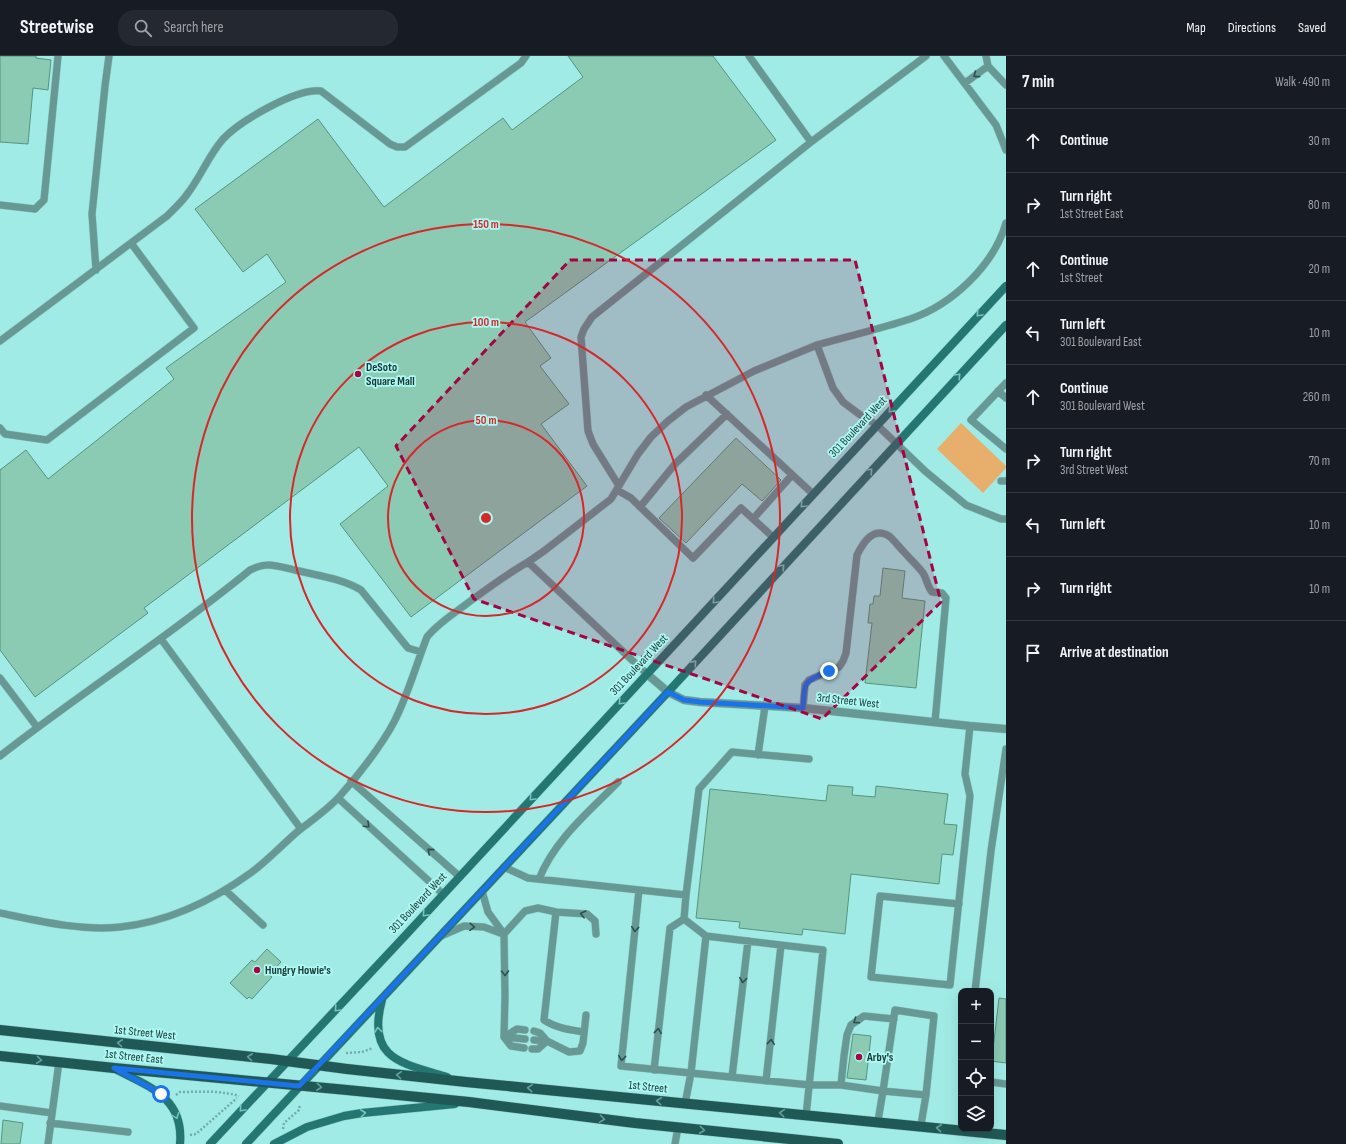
<!DOCTYPE html>
<html lang="en">
<head>
<meta charset="utf-8">
<style>
  :root { --surface:#171b24; --page:#242831; --text:#f1f3f6; --muted:#9ea1a6; --line:#363941 }
  body { margin:0; font-family:"Sofia Sans Condensed",sans-serif; background:var(--page); color:var(--text) }
  .controls { position:absolute; right:12px; bottom:12px; display:grid; overflow:hidden; border-radius:8px; box-shadow:0 4px 16px #0002 }
  .controls button { width:36px; height:36px; display:grid; place-items:center; padding:0; border:0; border-bottom:1px solid var(--line); background:var(--surface); color:var(--text); font:20px sans-serif }
  .stop { position:absolute; width:12px; height:12px; margin:-9px; border:3px solid #1a73e8; border-radius:50%; background:#fff }
  .stop.end { background:#1a73e8; border-color:#fff; box-shadow:0 1px 4px #0008 }
  .list { margin:0; padding:0; list-style:none }
  h2 { display:flex; justify-content:space-between; align-items:center; height:52px; margin:0; padding:0 16px; font-size:17px }
  h2 small { font-size:13px; font-weight:400; color:var(--muted) }
  .list li { display:grid; grid-template-columns:26px 1fr auto; gap:12px; align-items:center; box-sizing:border-box; height:64px; padding:0 16px; border-top:1px solid var(--line) }
  .list b { display:block; font-size:15px; white-space:nowrap }
  .list p { margin:0; font-size:13px; white-space:nowrap; color:var(--muted) }
  .list em { font-size:13px; font-style:normal; color:var(--muted) }
  .icon { flex:none; width:22px; height:22px; fill:none; stroke:currentColor; stroke-width:2; stroke-linecap:round; stroke-linejoin:round }
  .map { position:relative; flex:none; width:1006px; height:1088px; overflow:hidden }
  header { display:flex; align-items:center; gap:24px; box-sizing:border-box; height:56px; padding:0 20px; background:var(--surface); border-bottom:1px solid var(--line) }
  header strong { font-size:19px }
  nav { display:flex; gap:22px; margin-inline-start:auto; font-size:14px }
  .search { width:280px; height:36px; background:var(--page); display:flex; align-items:center; gap:10px; box-sizing:border-box; padding:0 14px; border-radius:16px; color:var(--muted); font-size:15px }
  main { display:flex }
  aside { flex:1; background:var(--surface) }
  .map>svg:first-child { display:block }
  .green { fill:#e8af6c }
  .building { fill:#8bcbb4; stroke:#55947f }
  .lines { fill:none; stroke-linecap:round; stroke-linejoin:round }
  .lane-casing { stroke:#86c7c3; stroke-width:8 }
  .street-casing { stroke:#86c7c3; stroke-width:9 }
  .secondary-casing { stroke:#86c7c3; stroke-width:9 }
  .primary-casing { stroke:#86c7c3; stroke-width:11 }
  .path { stroke:#71aca8; stroke-width:2.5; stroke-dasharray:2 2; stroke-linecap:butt }
  .lane { stroke:#689894; stroke-width:7 }
  .street { stroke:#689894; stroke-width:8 }
  .secondary { stroke:#237672; stroke-width:8 }
  .primary { stroke:#205855; stroke-width:10 }
  .oneway { stroke:#2d504e }
  .oneway2 { stroke:#76c5bf }
  .oneway3 { stroke:#60a09c }
  .route { stroke:#1a73e8; stroke-width:5 }
  .marked { fill:#a20540; fill-opacity:0.2; stroke:#a20540; stroke-width:3; stroke-dasharray:8 5; stroke-linejoin:round }
  .ring { fill:none; stroke:#d62828; stroke-width:2 }
  .poi-dot { fill:#a20540; stroke:#aef9f3; stroke-width:1.5 }
  .labels { text-anchor:middle; dominant-baseline:central; stroke-width:3.5; stroke-linejoin:round; paint-order:stroke }
  .poi-label { font-size:12px; font-weight:bold; fill:#193836; stroke:#aef9f3; text-anchor:start }
  .street-label { font-size:12px; fill:#193836; stroke:#aef9f3 }
  .centre { fill:#d62828; stroke:#aef9f3; stroke-width:2 }
  .ring-label { font-size:12px; text-anchor:middle; font-weight:bold; fill:#d62828; stroke:#aef9f3; stroke-width:3.5; stroke-linejoin:round; paint-order:stroke }
</style>
</head>
<body>
<header>
<strong>Streetwise</strong>
<div class="search"><svg class="icon" aria-label="search" viewBox="0 0 24 24"><circle cx="10" cy="10" r="6"/><path d="M15 15l6 6"/></svg>Search here</div>
<nav><a>Map</a><a>Directions</a><a>Saved</a></nav>
</header>
<main>
<div class="map">
<svg width="1006" height="1088" viewBox="0 0 1006 1088">
  <rect width="100%" height="100%" fill="#a1ebe6"/>
  <path class="green" d="M961,367L1006,410V412L983,437L937,393Z"/>
  <path class="building" d="M0,0H36V2L51,4L48,34L33,32L28,88L0,86Z
    M568,0H713L776,84L525,266L551,302L540,310L569,348L541,368L587,430L411,561L340,468L388,430L359,391L144,552L148,557L35,641L0,594V414L26,394L48,423L174,323L166,312L286,226L267,198L243,216L195,153L318,63L384,151L503,62L512,74L583,21Z
    M736,382L781,424L762,445L742,428L686,487L659,462Z
    M883,512L905,515L902,542L925,545L916,632L865,627L872,567H868L870,548H873L874,540H880Z
    M828,729L853,731L852,739L875,741L876,730L948,738L944,768L957,769L953,799L942,798L939,828L851,818L845,878L803,873L802,879L739,872L740,866L696,862L710,733L826,745Z
    M267,893L281,906L269,919L272,921L252,943L249,941L247,943L230,927L252,904L255,906Z
    M999,942L1006,943V1007L991,1005V996L993,993Z
    M853,978L871,980L866,1024L847,1022Z
    M3,1064L23,1067L20,1088H1Z"/>
  <g class="lines">
    <defs>
      <path id="lane" d="M944,0L996,69L1006,94
        M986,0L988,10L1006,29
        M965,27L988,10
        M811,86L926,0
        M0,149L35,153L44,144L58,0
        M1006,167C994,209 952,249 910,263C880,273 848,280 817,289L833,332L843,346L859,358L877,369L925,415L966,449L1001,463H1006
        M96,214L92,158L105,30L109,0
        M0,285L167,160C174,153 182,146 188,137C201,120 209,99 223,83C240,65 296,32 321,35L390,88L397,91H405L521,7L526,0
        M1006,327L971,364L1006,393
        M998,335L1006,342
        M706,339L813,438
        M0,372L5,378L47,384L194,272L131,187
        M1001,425H1006
        M619,430L593,388L588,375L581,281L584,273L592,261L811,86L749,0
        M617,434L631,442L693,502L741,452L773,481
        M640,451L675,408L727,358
        M753,463L792,419
        M528,506L544,495L611,443L638,398L651,381L668,365L686,351L754,315L817,289
        M161,583L301,773
        M0,622L37,671
        M803,652L805,629L809,624L839,611L843,605L846,597L857,499C863,487 873,470 889,480C894,484 899,491 904,496C910,503 917,509 923,517C927,523 927,530 932,536L942,537L946,542L935,666
        M758,699L765,650
        M0,700C82,636 170,580 250,514C256,511 262,509 268,509C278,509 289,513 299,515C320,520 343,523 361,534L408,592L421,596
        M351,725L459,820
        M338,742L443,838
        M504,811L528,822L686,839L699,733L732,696L809,703
        M539,823C555,783 589,756 618,726
        M225,834L263,869
        M639,834L621,1010L810,1029H841L883,1035L895,954L934,960L926,1039L883,1035L878,1065
        M482,835L488,856L504,878L505,940L504,981L511,990L524,992
        M959,848L880,840L871,921L950,929L970,740L965,718L970,670
        M556,856L544,964C556,972 570,974 584,976
        M0,857C39,865 80,875 120,871C168,866 212,845 252,816C268,804 282,789 297,776C311,765 327,754 339,741C357,721 382,689 394,666C408,639 416,609 427,581C438,567 455,557 469,546C488,532 507,518 528,506L634,606L647,618
        M504,878L525,855L538,852L556,856L587,858L595,865L596,878
        M441,880L464,870L484,871L503,878
        M706,880L823,894L806,1060
        M975,935L991,795L1006,693
        M534,975L540,977L547,985
        M504,981L517,973L525,974
        M504,981L525,983
        M534,984L547,985L569,996L580,995L583,987L586,959
        M532,993H538L547,985
        M654,1014L670,872L684,863
        M732,1021L748,885
        M766,1025L781,889
        M991,1026L1006,1028
        M841,1029L844,1000L847,979L851,969L864,960L894,963
        M685,1048L691,1017L706,880L684,863L686,839
        M0,1050L52,1057
        M50,1067L128,1076
        M921,1069L926,1039
        M48,1088L59,1006
        M675,1088L678,1071"/>
      <path id="street" d="M647,618L668,636L684,644L700,646L803,652L970,670L1006,673"/>
      <path id="secondary" d="M382,944C366,1003 401,1007 447,1021
        M117,1014C150,1031 184,1042 180,1088
        M210,1088L403,882L1006,230
        M246,1088L668,636L1006,269
        M274,1088L307,1071L344,1060L362,1057L455,1048"/>
      <path id="primary" d="M0,974L271,1003L347,1013L466,1026L1006,1079
        M0,1000L114,1012L347,1034L469,1046L635,1067L838,1088"/>
    </defs>
    <use href="#lane" class="lane-casing"/>
    <use href="#street" class="street-casing"/>
    <use href="#secondary" class="secondary-casing"/>
    <use href="#primary" class="primary-casing"/>
    <path class="path" d="M346,997L362,996L373,992
      M176,1039L180,1036C200,1036 220,1034 239,1040
      M283,1073L284,1067L299,1054L300,1048
      M190,1079L196,1078L237,1042"/>
    <use href="#lane" class="lane"/>
    <use href="#street" class="street"/>
    <use href="#secondary" class="secondary"/>
    <use href="#primary" class="primary"/>
  </g>
  <defs><path id="oneway-chevron" d="M-2-3.5L2.5 0L-2 3.5" fill="none" stroke-width="1.6" stroke-linecap="round" stroke-linejoin="round"/></defs>
  <g class="oneway">
    <use href="#oneway-chevron" transform="translate(976 19) rotate(143)"/>
    <use href="#oneway-chevron" transform="translate(367 769) rotate(43)"/>
    <use href="#oneway-chevron" transform="translate(430 795) rotate(-139)"/>
    <use href="#oneway-chevron" transform="translate(583 858) rotate(-166)"/>
    <use href="#oneway-chevron" transform="translate(472 871) rotate(3)"/>
    <use href="#oneway-chevron" transform="translate(635 873) rotate(96)"/>
    <use href="#oneway-chevron" transform="translate(505 917) rotate(89)"/>
    <use href="#oneway-chevron" transform="translate(743 924) rotate(97)"/>
    <use href="#oneway-chevron" transform="translate(856 965) rotate(146)"/>
    <use href="#oneway-chevron" transform="translate(658 975) rotate(-84)"/>
    <use href="#oneway-chevron" transform="translate(771 986) rotate(-84)"/>
    <use href="#oneway-chevron" transform="translate(622 1002) rotate(96)"/>
  </g>
  <g class="oneway2">
    <use href="#oneway-chevron" transform="translate(979 258) rotate(133)"/>
    <use href="#oneway-chevron" transform="translate(958 320) rotate(-47)"/>
    <use href="#oneway-chevron" transform="translate(891 354) rotate(133)"/>
    <use href="#oneway-chevron" transform="translate(870 415) rotate(-47)"/>
    <use href="#oneway-chevron" transform="translate(803 449) rotate(133)"/>
    <use href="#oneway-chevron" transform="translate(782 511) rotate(-47)"/>
    <use href="#oneway-chevron" transform="translate(715 545) rotate(133)"/>
    <use href="#oneway-chevron" transform="translate(694 607) rotate(-48)"/>
    <use href="#oneway-chevron" transform="translate(621 646) rotate(133)"/>
    <use href="#oneway-chevron" transform="translate(532 742) rotate(133)"/>
    <use href="#oneway-chevron" transform="translate(425 858) rotate(133)"/>
    <use href="#oneway-chevron" transform="translate(337 953) rotate(133)"/>
    <use href="#oneway-chevron" transform="translate(378 974) rotate(-97)"/>
    <use href="#oneway-chevron" transform="translate(242 1053) rotate(133)"/>
    <use href="#oneway-chevron" transform="translate(363 1057) rotate(-7)"/>
    <use href="#oneway-chevron" transform="translate(176 1060) rotate(69)"/>
  </g>
  <g class="oneway3">
    <use href="#oneway-chevron" transform="translate(120 987) rotate(-174)"/>
    <use href="#oneway-chevron" transform="translate(250 1001) rotate(-174)"/>
    <use href="#oneway-chevron" transform="translate(39 1004) rotate(6)"/>
    <use href="#oneway-chevron" transform="translate(399 1019) rotate(-174)"/>
    <use href="#oneway-chevron" transform="translate(319 1031) rotate(5)"/>
    <use href="#oneway-chevron" transform="translate(530 1032) rotate(-175)"/>
    <use href="#oneway-chevron" transform="translate(659 1045) rotate(-174)"/>
    <use href="#oneway-chevron" transform="translate(782 1057) rotate(-175)"/>
    <use href="#oneway-chevron" transform="translate(602 1063) rotate(7)"/>
    <use href="#oneway-chevron" transform="translate(939 1072) rotate(-174)"/>
    <use href="#oneway-chevron" transform="translate(702 1074) rotate(6)"/>
  </g>
  <g class="lines">
    <path class="route" d="M161,1038L114,1012L299,1030L382,942L668,636L684,644L700,646L803,652C805,623 803,627 829,615"/>
  </g>
  <path class="marked" d="M570,204H855L941,546L822,663L474,543L396,390Z"/>
  <g class="ring">
    <circle cx="486" cy="462" r="98"/>
    <circle cx="486" cy="462" r="196"/>
    <circle cx="486" cy="462" r="294"/>
  </g>
  <g class="poi-dot">
    <circle cx="358" cy="318" r="4"/>
    <circle cx="257" cy="914" r="4"/>
    <circle cx="859" cy="1001" r="4"/>
  </g>
  <g class="labels">
    <g class="poi-label">
      <text x="366" y="311">DeSoto<tspan x="366" dy="14">Square Mall</tspan></text>
      <text x="265" y="914">Hungry Howie's</text>
      <text x="867" y="1001">Arby's</text>
    </g>
    <g class="street-label">
      <text transform="translate(858 371) rotate(-47)">301 Boulevard West</text>
      <text transform="translate(639 609) rotate(-47)">301 Boulevard West</text>
      <text transform="translate(848 645) rotate(6)">3rd Street West</text>
      <text transform="translate(418 847) rotate(-47)">301 Boulevard West</text>
      <text transform="translate(145 977) rotate(6)">1st Street West</text>
      <text transform="translate(134 1001) rotate(6)">1st Street East</text>
      <text transform="translate(648 1031) rotate(6)">1st Street</text>
    </g>
  </g>
  <circle cx="486" cy="462" r="6" class="centre"/>
  <g class="ring-label">
    <text x="486" y="172">150 m</text>
    <text x="486" y="270">100 m</text>
    <text x="486" y="368">50 m</text>
  </g>
</svg>
<div class="controls">
<button>+</button>
<button>−</button>
<button><svg class="icon" aria-label="locate" viewBox="0 0 24 24"><circle cx="12" cy="12" r="6"/><path d="M12 2v4M12 18v4M2 12h4M18 12h4"/></svg></button>
<button><svg class="icon" aria-label="layers" viewBox="0 0 24 24"><path d="M12 4l9 5-9 5-9-5zM3 14l9 5 9-5"/></svg></button>
</div>
<div class="stop" style="left:161px;top:1038px"></div>
<div class="stop end" style="left:829px;top:615px"></div>
</div>
<aside>
<h2>7 min<small>Walk · 490 m</small></h2>
<ul class="list">
<li><svg class="icon" aria-label="ahead" viewBox="0 0 24 24"><path d="M12 20V5M6 11l6-6 6 6"/></svg><div><b>Continue</b></div><em>30 m</em></li>
<li><svg class="icon" aria-label="right" viewBox="0 0 24 24"><path d="M7 20v-9h11M14 6l5 5-5 5"/></svg><div><b>Turn right</b><p>1st Street East</p></div><em>80 m</em></li>
<li><svg class="icon" aria-label="ahead" viewBox="0 0 24 24"><path d="M12 20V5M6 11l6-6 6 6"/></svg><div><b>Continue</b><p>1st Street</p></div><em>20 m</em></li>
<li><svg class="icon" aria-label="left" viewBox="0 0 24 24"><path d="M17 20v-9H6M10 6l-5 5 5 5"/></svg><div><b>Turn left</b><p>301 Boulevard East</p></div><em>10 m</em></li>
<li><svg class="icon" aria-label="ahead" viewBox="0 0 24 24"><path d="M12 20V5M6 11l6-6 6 6"/></svg><div><b>Continue</b><p>301 Boulevard West</p></div><em>260 m</em></li>
<li><svg class="icon" aria-label="right" viewBox="0 0 24 24"><path d="M7 20v-9h11M14 6l5 5-5 5"/></svg><div><b>Turn right</b><p>3rd Street West</p></div><em>70 m</em></li>
<li><svg class="icon" aria-label="left" viewBox="0 0 24 24"><path d="M17 20v-9H6M10 6l-5 5 5 5"/></svg><div><b>Turn left</b></div><em>10 m</em></li>
<li><svg class="icon" aria-label="right" viewBox="0 0 24 24"><path d="M7 20v-9h11M14 6l5 5-5 5"/></svg><div><b>Turn right</b></div><em>10 m</em></li>
<li><svg class="icon" aria-label="arrive" viewBox="0 0 24 24"><path d="M6 21V4h12l-3 4 3 4H6"/></svg><div><b>Arrive at destination</b></div></li>
</ul>
</aside>
</main>
</body>
</html>
